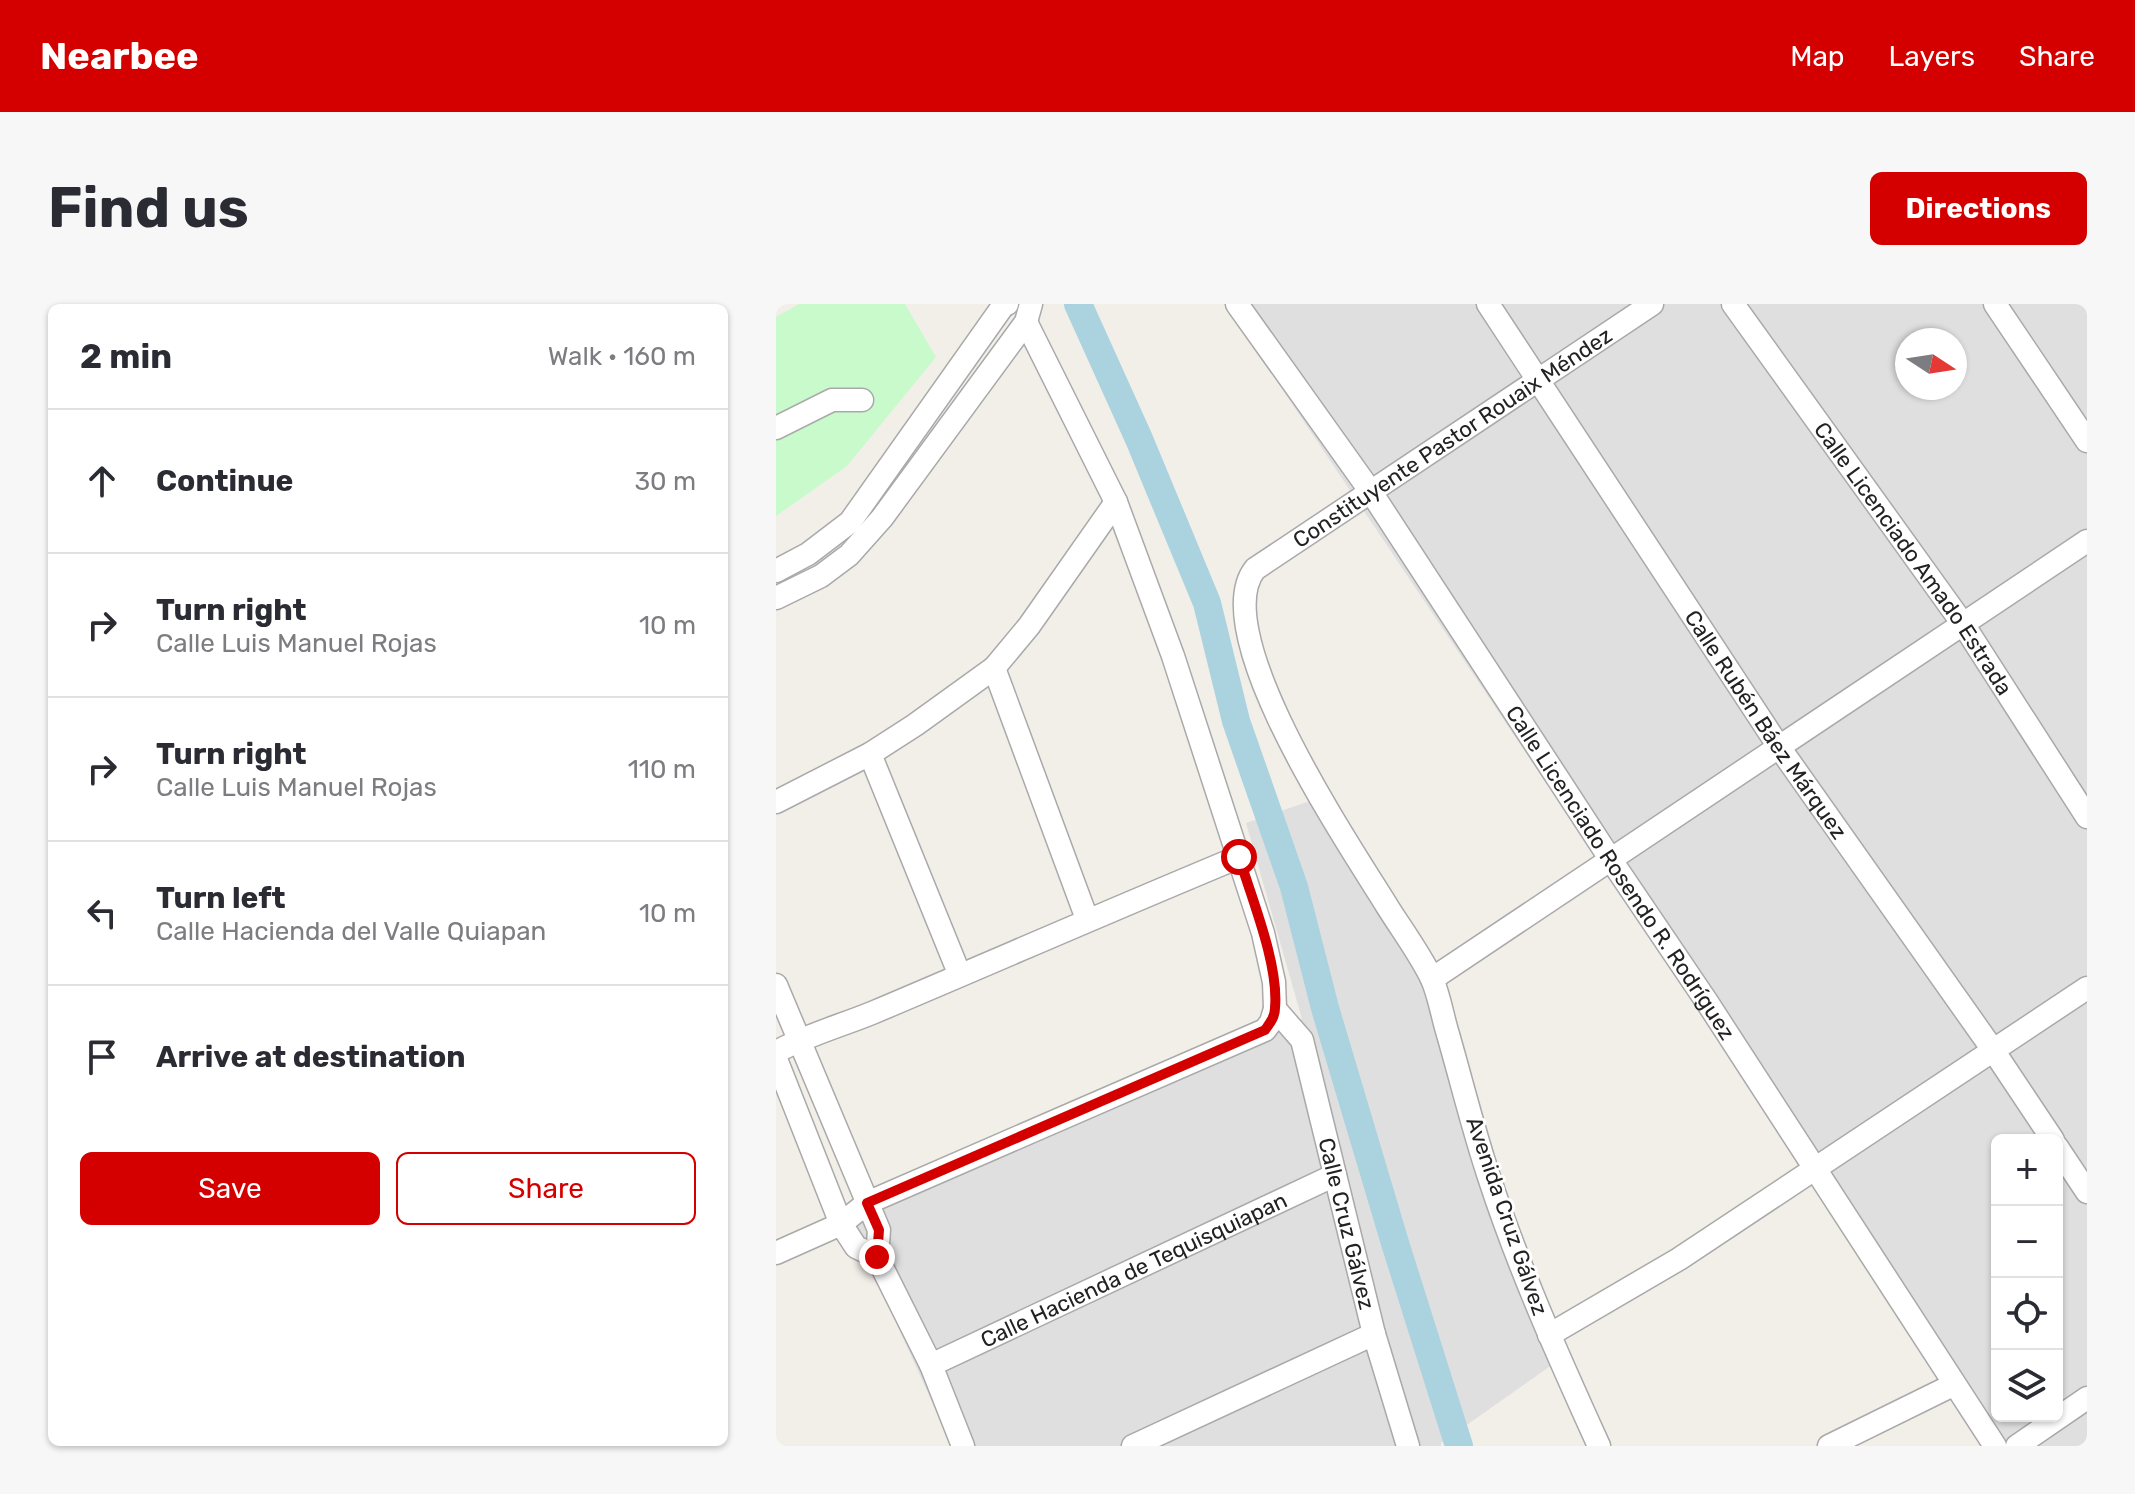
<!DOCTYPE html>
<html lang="en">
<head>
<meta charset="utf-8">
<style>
  :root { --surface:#fff; --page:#f7f7f7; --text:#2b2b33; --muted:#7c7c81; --line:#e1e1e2; --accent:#d40000 }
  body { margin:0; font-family:Rubik,sans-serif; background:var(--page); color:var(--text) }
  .controls { position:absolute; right:24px; bottom:24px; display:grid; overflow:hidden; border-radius:12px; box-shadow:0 2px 6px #0004 }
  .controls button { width:72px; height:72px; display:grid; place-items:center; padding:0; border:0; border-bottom:2px solid var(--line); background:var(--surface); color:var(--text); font:40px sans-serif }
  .compass { position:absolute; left:1119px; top:24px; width:72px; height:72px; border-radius:50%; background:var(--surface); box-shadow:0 2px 6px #0004; rotate:102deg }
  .stop { position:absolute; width:24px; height:24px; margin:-18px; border:6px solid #d40000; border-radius:50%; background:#fff }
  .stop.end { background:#d40000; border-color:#fff; box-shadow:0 2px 8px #0008 }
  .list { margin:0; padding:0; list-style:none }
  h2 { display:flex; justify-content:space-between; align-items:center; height:104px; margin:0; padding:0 32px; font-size:34px }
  h2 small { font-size:26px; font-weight:400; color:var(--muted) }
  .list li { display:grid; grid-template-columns:52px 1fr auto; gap:24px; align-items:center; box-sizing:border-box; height:144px; padding:0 32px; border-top:2px solid var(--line) }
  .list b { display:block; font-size:30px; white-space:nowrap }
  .list p { margin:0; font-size:26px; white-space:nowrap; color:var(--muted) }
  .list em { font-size:26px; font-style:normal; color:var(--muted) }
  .actions { display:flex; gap:16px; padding:24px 32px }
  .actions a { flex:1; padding:18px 0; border:2px solid var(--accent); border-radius:12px; text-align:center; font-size:28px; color:var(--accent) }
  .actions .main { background:var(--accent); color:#fff }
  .icon { flex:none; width:44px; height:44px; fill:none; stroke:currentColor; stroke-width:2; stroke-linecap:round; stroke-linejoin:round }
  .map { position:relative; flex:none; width:1311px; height:1142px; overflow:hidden; border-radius:12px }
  header { display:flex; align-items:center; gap:48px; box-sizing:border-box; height:112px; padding:0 40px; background:var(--accent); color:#fff }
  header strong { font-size:38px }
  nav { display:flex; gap:44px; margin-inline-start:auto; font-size:28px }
  .intro { display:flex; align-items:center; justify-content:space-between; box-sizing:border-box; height:192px; padding:0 48px }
  h1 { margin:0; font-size:56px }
  .button { padding:20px 36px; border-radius:12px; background:var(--accent); color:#fff; font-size:28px; font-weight:700 }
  main { display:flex; gap:48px; padding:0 48px }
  aside { flex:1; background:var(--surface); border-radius:12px; box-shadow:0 2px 6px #0004 }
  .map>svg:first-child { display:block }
  .residential { fill:#e0dfdf; fill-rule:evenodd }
  .park { fill:#c8facc }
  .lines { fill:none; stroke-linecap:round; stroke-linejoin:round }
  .canal { stroke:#aad3df; stroke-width:28 }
  .minor-casing { stroke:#a9a9a9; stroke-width:25 }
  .minor { stroke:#fff; stroke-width:22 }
  .route { stroke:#d40000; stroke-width:10 }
  .labels { text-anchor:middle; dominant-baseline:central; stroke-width:6; stroke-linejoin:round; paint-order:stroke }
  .street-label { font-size:22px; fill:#222; stroke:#fff }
</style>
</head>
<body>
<header>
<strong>Nearbee</strong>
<nav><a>Map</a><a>Layers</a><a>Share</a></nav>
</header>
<div class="intro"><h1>Find us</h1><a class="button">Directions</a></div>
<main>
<aside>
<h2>2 min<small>Walk · 160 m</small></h2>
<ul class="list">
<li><svg class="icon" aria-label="ahead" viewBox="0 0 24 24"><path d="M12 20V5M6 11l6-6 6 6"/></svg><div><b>Continue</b></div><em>30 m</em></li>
<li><svg class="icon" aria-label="right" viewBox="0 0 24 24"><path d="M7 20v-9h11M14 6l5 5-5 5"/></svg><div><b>Turn right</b><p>Calle Luis Manuel Rojas</p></div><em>10 m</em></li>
<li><svg class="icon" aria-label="right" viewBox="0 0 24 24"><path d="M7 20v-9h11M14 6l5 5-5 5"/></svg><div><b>Turn right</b><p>Calle Luis Manuel Rojas</p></div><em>110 m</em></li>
<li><svg class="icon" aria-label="left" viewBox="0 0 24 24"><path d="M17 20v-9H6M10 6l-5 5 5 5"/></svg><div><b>Turn left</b><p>Calle Hacienda del Valle Quiapan</p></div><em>10 m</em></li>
<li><svg class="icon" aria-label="arrive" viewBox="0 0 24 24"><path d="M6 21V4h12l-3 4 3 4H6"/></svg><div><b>Arrive at destination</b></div></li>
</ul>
<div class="actions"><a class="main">Save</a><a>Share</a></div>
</aside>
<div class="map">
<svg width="1311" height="1142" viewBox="0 0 1311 1142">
  <rect width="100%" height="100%" fill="#f2efe9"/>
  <path class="residential" d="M449,0H1311V1142H1215ZM1131,36H1179V84H1131ZM1221,836H1281V1112H1221Z
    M540,495L618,613L667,724L783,1056L665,1139V1142H176L77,924L81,891L526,715L470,519Z"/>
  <path class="park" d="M23,0H129L160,53L71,162L0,212V13Z"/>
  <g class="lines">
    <path class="canal" d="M302,0L363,135L431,299L460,417L518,583L549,704L619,939L683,1142"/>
    <defs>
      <g id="minor">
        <path id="s1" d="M461,0L595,188L835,556L931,698L1219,1142"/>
        <path id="s2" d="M712,0L1003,443L1217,746L1277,836"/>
        <path id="s3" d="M957,0L1187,320L1311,513"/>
        <path d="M1219,0L1311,137"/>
        <path d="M0,124L56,96H86"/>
        <path d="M0,267L32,250L74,218L227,2L231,0"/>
        <path d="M0,294L45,272L73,251L106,214L250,18L255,0"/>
        <path d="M218,364L311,615"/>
        <path d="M94,450L183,669"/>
        <path d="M0,498L94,450L139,421L218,364L253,322L340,198"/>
        <path d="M656,675L1311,237"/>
        <path d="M0,681L103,926L101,953L155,1061L187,1142"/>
        <path id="s4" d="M499,705L526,736L598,1030L632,1142"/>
        <path d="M0,748C31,731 64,722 96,709C219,657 340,604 463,553"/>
        <path d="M0,755L65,920L80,943L101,953"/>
        <path d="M1281,843L1311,888"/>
        <path d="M0,949L65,920L91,899L489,726L495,718L499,705L498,678L487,629L397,352L340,198L250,18"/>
        <path d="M773,1031L903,955L1311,684"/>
        <path id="s5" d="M155,1061L559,871"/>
        <path d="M357,1142L598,1030"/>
        <path id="s6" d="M823,1142C783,1054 743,965 713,873C697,825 685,775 671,727C666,710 663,691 656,675C644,650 626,626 611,602C574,542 429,328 479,265L876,0"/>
        <path d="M1053,1142L1177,1081"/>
        <path d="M1241,1142L1311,1094"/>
      </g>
    </defs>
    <use href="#minor" class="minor-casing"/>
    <use href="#minor" class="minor"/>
  </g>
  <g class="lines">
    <path class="route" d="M101,953L103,926L91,899L489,726C494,719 499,713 499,704C503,661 476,595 463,553"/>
  </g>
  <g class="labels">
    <g class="street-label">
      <text stroke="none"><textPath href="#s6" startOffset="1194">Constituyente Pastor Rouaix Méndez</textPath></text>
      <text stroke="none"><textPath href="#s3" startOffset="312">Calle Licenciado Amado Estrada</textPath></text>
      <text stroke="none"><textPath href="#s2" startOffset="504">Calle Rubén Báez Márquez</textPath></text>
      <text stroke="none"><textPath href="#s1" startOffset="686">Calle Licenciado Rosendo R. Rodríguez</textPath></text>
      <text transform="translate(731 912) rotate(71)">Avenida Cruz Gálvez</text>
      <text stroke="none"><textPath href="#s4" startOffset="230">Calle Cruz Gálvez</textPath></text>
      <text stroke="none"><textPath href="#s5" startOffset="224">Calle Hacienda de Tequisquiapan</textPath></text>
    </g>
  </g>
</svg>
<div class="controls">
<button>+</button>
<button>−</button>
<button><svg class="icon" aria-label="locate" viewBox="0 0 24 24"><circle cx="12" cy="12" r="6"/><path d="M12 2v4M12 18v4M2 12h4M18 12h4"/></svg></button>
<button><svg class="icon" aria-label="layers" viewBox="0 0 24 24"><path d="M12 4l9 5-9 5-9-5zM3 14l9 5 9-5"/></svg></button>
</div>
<svg class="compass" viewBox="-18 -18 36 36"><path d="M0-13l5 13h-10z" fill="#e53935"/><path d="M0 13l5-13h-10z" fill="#7c7c81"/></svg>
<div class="stop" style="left:463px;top:553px"></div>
<div class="stop end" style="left:101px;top:953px"></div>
</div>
</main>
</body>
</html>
